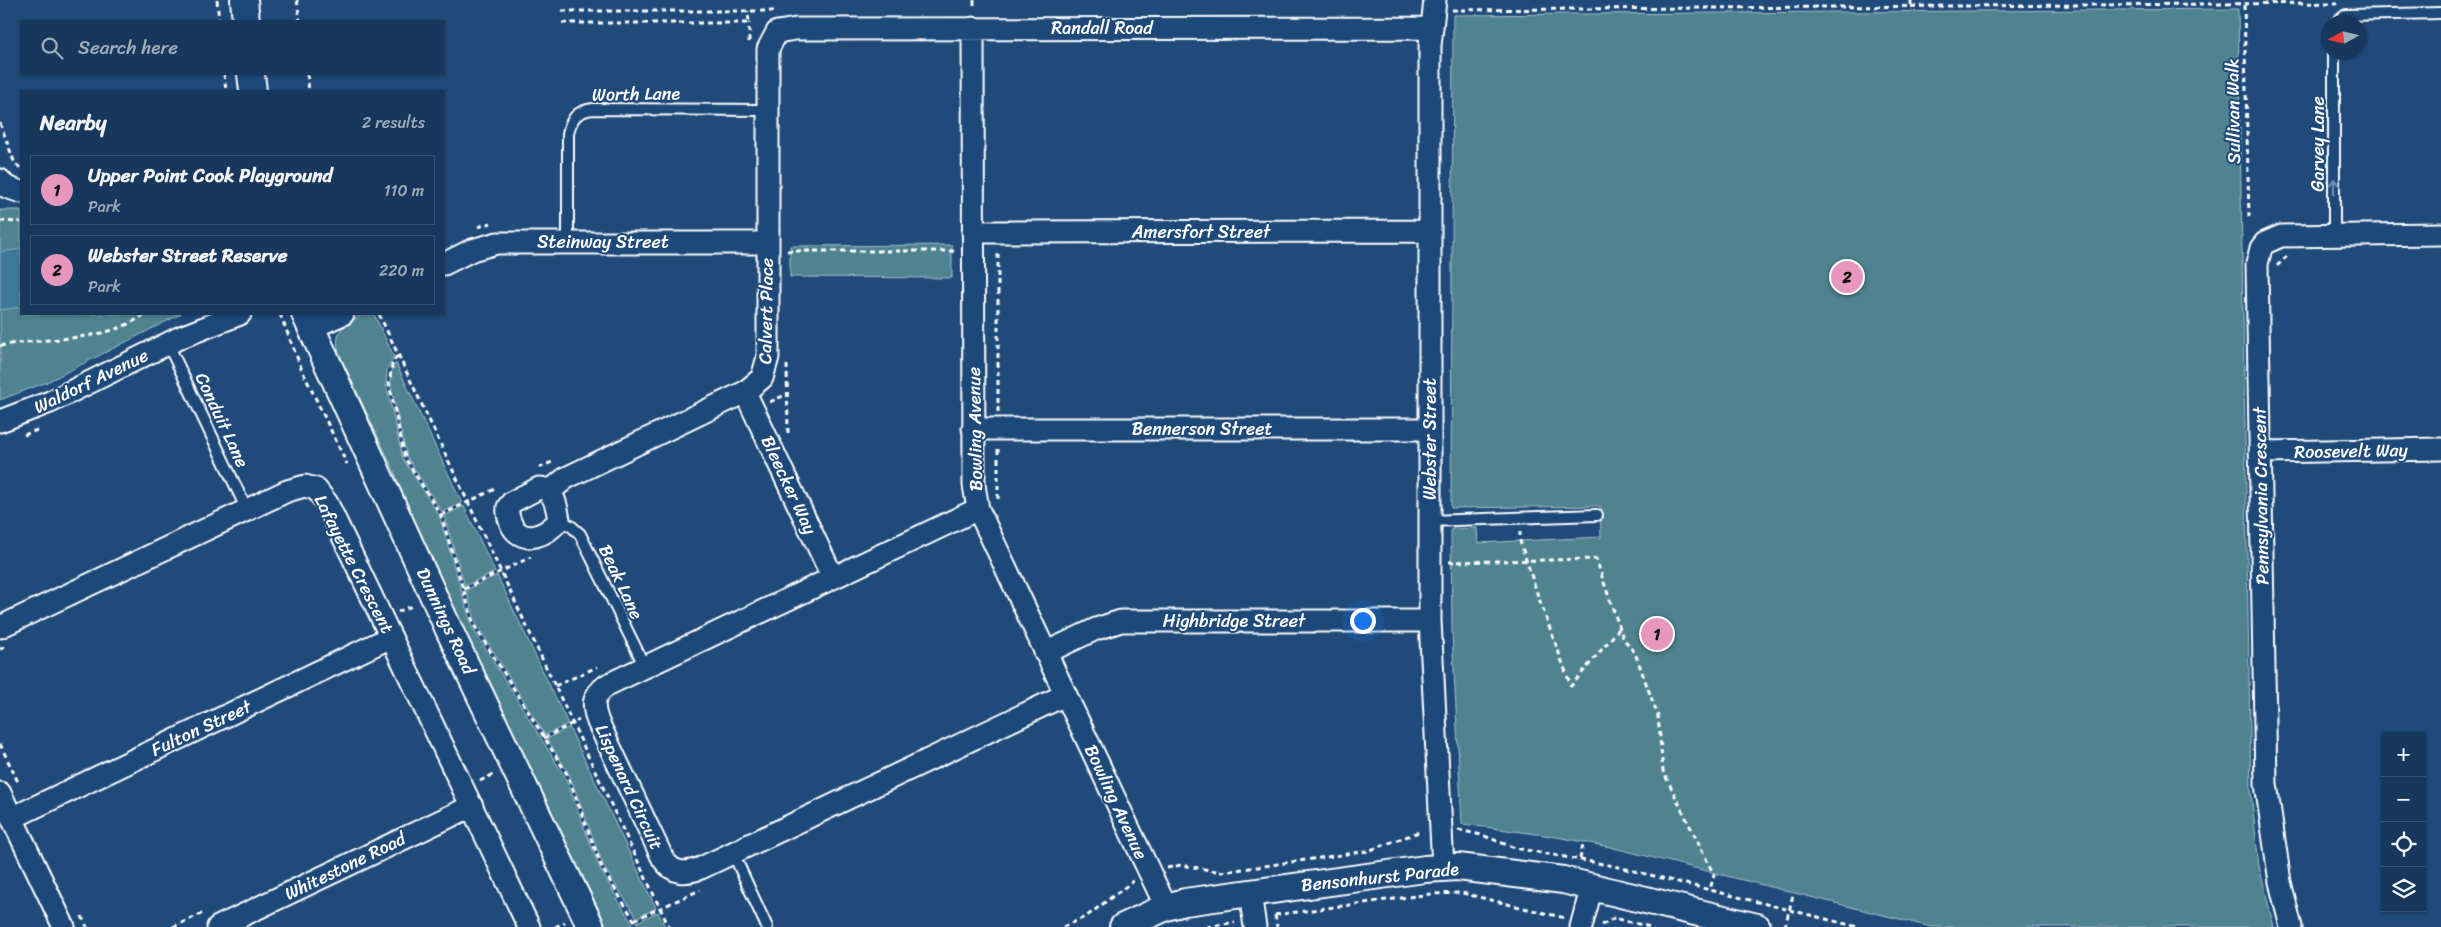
<!DOCTYPE html>
<html lang="en">
<head>
<meta charset="utf-8">
<style>
  :root { --surface:#17385c; --page:#244365; --text:#f1f3f6; --muted:#9eacbb; --line:#365272; --accent:#e797bd }
  body { margin:0; font-family:Sriracha,sans-serif; background:var(--page); color:var(--text) }
  .controls { position:absolute; right:15px; bottom:15px; display:grid; overflow:hidden; border-radius:0px; box-shadow:0 1px 4px #0004 }
  .controls button { width:45px; height:45px; display:grid; place-items:center; padding:0; border:0; border-bottom:1px solid var(--line); background:var(--surface); color:var(--text); font:25px sans-serif }
  .compass { position:absolute; left:2321px; top:15px; width:45px; height:45px; border-radius:50%; background:var(--surface); box-shadow:0 1px 4px #0004; rotate:262deg }
  .you { position:absolute; left:1362px; top:620px; width:18px; height:18px; margin:-12px; border:4px solid #fff; border-radius:50%; background:#1a73e8; box-shadow:0 0 0 8px #1a73e833 }
  .badge { display:grid; place-items:center; width:32px; height:32px; border-radius:50%; background:var(--accent); color:#111; font-size:16px; font-weight:700 }
  .pin { position:absolute; translate:-50% -50%; border:2px solid #fff; box-shadow:0 1px 5px #0006 }
  .list { margin:0; padding:0; list-style:none }
  h2 { display:flex; justify-content:space-between; align-items:center; height:65px; margin:0; padding:0 20px; font-size:21px }
  h2 small { font-size:16px; font-weight:400; color:var(--muted) }
  .list li { display:grid; grid-template-columns:32px 1fr auto; gap:15px; align-items:center; box-sizing:border-box; height:70px; margin:0 10px 10px; padding:0 10px; border:1px solid var(--line); border-radius:0px }
  .list b { display:block; font-size:19px; white-space:nowrap }
  .list p { margin:0; font-size:16px; white-space:nowrap; color:var(--muted) }
  .list em { font-size:16px; font-style:normal; color:var(--muted) }
  .icon { flex:none; width:28px; height:28px; fill:none; stroke:currentColor; stroke-width:2; stroke-linecap:round; stroke-linejoin:round }
  .map { position:relative; flex:none; width:2441px; height:927px; overflow:hidden }
  .search { position:absolute; background:var(--surface); box-shadow:0 1px 4px #0004; left:20px; top:20px; width:425px; height:55px; display:flex; align-items:center; gap:12px; box-sizing:border-box; padding:0 18px; border-radius:0px; color:var(--muted); font-size:19px }
  .panel { position:absolute; background:var(--surface); box-shadow:0 1px 4px #0004; left:20px; top:90px; width:425px; height:225px; border-radius:0px }
  .map>svg:first-child { display:block }
  .green { fill:#508390; stroke:#a8c1c8 }
  .water { fill:#40789b; stroke:#8caec3 }
  .lines { fill:none; stroke-linecap:round; stroke-linejoin:round }
  .service-casing { stroke:#fff; stroke-width:14 }
  .minor-casing { stroke:#fff; stroke-width:25 }
  .tertiary-casing { stroke:#fff; stroke-width:30 }
  .path { stroke:#fff; stroke-width:3; stroke-dasharray:5 4; stroke-linecap:butt }
  .service { stroke:#1f4a7a; stroke-width:10 }
  .minor { stroke:#1f4a7a; stroke-width:21 }
  .tertiary { stroke:#1f4a7a; stroke-width:26 }
  .oneway { stroke:#7992af }
  .labels { text-anchor:middle; dominant-baseline:central; stroke-width:4; stroke-linejoin:round; paint-order:stroke }
  .street-label { font-size:18px; fill:#fff; stroke:#1f4a7a }
</style>
</head>
<body>
<div class="map">
<svg width="2441" height="927" viewBox="0 0 2441 927">
  <rect width="100%" height="100%" fill="#1f4a7a"/>
  <filter id="ink" filterUnits="userSpaceOnUse"><feTurbulence type="fractalNoise" baseFrequency=".02" numOctaves="2"/><feDisplacementMap in="SourceGraphic" scale="10" xChannelSelector="R" yChannelSelector="G"/><feConvolveMatrix kernelMatrix="1 2 1 2 8 2 1 2 1" color-interpolation-filters="sRGB"/></filter>
  <g filter="url(#ink)">
    <path class="green" d="M2238,9L2251,792L2259,866L2274,927H1931L1610,847L1551,836L1462,824L1452,632L1451,529L1477,528L1478,543L1601,537L1600,506L1451,508L1453,15Z
      M0,210H21V314H181L47,382L0,400Z
      M952,245V278L790,277V246Z
      M364,314H374L394,357L387,370L386,384L403,459L439,515L472,627L565,777L600,869L634,927H602L445,597L393,469L339,353C333,330 345,323 364,314Z
      M396,363L462,503L442,512L407,457L391,388V373Z
      M464,506L495,572L465,586L444,516Z
      M497,575L568,724L545,735L477,625L466,590Z
      M569,727L656,908L637,918L604,867L569,774L547,739Z
      M658,912L665,927H639L637,922Z"/>
    <path class="water" d="M21,249V307L0,310V252Z"/>
    <g class="lines">
      <defs>
        <path id="service" d="M2337,22L2346,15L2441,13
          M2334,52V235
          M568,242V134C571,118 577,111 593,109L768,110
          M168,344L247,510
          M559,520L571,526L580,534L645,667
          M1430,521L1597,515
          M733,853L767,927"/>
        <path id="minor" d="M1435,0L1430,46V621L1443,867
          M973,28L974,485L978,509L1166,907
          M0,180L6,187L21,192
          M973,232L1429,231
          M444,264L472,250L497,243H767
          M311,328L343,314
          M745,392L833,578
          M0,421L50,402L181,337L240,314
          M973,429H1430
          M2260,452L2441,449
          M539,488C554,488 557,507 559,520C547,535 524,546 512,526C509,520 507,514 508,507L512,502Z
          M550,491L566,478L745,392L762,378L768,357V49L777,32L796,29L1431,28
          M978,509L607,685C592,696 592,705 598,722L663,859C673,874 685,874 701,868L1065,695
          M0,627L287,491L305,486L316,489L327,503L529,927
          M1045,653L1096,629L1121,621H1430
          M0,793L64,927
          M12,818L391,637
          M1250,893L1255,927
          M218,927L472,806
          M1581,927L1592,886
          M2291,927L2280,882L2266,784L2257,264L2261,248L2265,243L2281,236L2441,234"/>
        <path id="tertiary" d="M244,0L246,21
          M251,74L253,91
          M305,314L450,632L591,927
          M1123,927L1166,907L1185,902L1425,869L1458,867L1563,880L1757,927"/>
      </defs>
      <use href="#service" class="service-casing"/>
      <use href="#minor" class="minor-casing"/>
      <use href="#tertiary" class="tertiary-casing"/>
      <path class="path" d="M217,0L219,21
        M297,0L300,21
        M974,0V9
        M1911,0V8
        M2244,5L2249,217
        M1452,10L2338,3
        M562,11H778
        M562,23H749L748,11
        M749,42V23
        M224,74L226,91
        M307,74L309,91
        M0,123L15,164L21,168
        M0,221L21,222
        M478,227L491,223
        M787,251H954
        M2277,266L2287,256
        M280,314L302,370L347,464
        M379,314L669,927
        M0,346C48,336 104,344 145,314
        M397,356L392,365L389,384L405,458L441,515L474,625L567,774L602,868L634,920L636,927
        M787,365L788,434
        M770,402L787,394
        M998,412V250
        M24,435L37,430
        M539,468L554,461
        M998,499V448
        M441,515L497,488
        M1520,531V541L1537,593L1571,686L1619,629
        M1449,562L1596,559L1623,638L1635,653L1658,716L1663,771L1714,875L1710,890
        M464,589L531,557
        M398,612L414,605
        M0,649L7,646
        M555,686L597,667
        M544,738L579,720
        M0,744L19,784
        M480,781L494,774
        M1458,830L1482,835L1515,848L1614,866L1858,927
        M1580,859L1583,844
        M1167,868L1181,865L1222,872L1368,851L1416,833L1422,832
        M1275,915L1431,894L1462,893L1565,918
        M1275,915L1277,927
        M82,916L87,927
        M634,920L700,890
        M1602,925L1614,918L1650,927
        M173,927L205,912
        M555,927L565,922
        M1063,927L1087,916L1133,881
        M1207,927L1235,922
        M1785,927L1793,895"/>
      <use href="#service" class="service"/>
      <use href="#minor" class="minor"/>
      <use href="#tertiary" class="tertiary"/>
    </g>
    <defs><path id="oneway-shaft" d="M-6 0H5M1.5-3L5.5 0L1.5 3" fill="none" stroke-width="1.6" stroke-linecap="round" stroke-linejoin="round" transform="scale(1.25)"/></defs>
    <use class="oneway" href="#oneway-shaft" transform="translate(2334 186) rotate(-90)"/>
  </g>
  <g class="labels">
    <g class="street-label">
      <text x="1102" y="28">Randall Road</text>
      <text transform="translate(636 94) rotate(-1)">Worth Lane</text>
      <text transform="translate(2233 111) rotate(-91)">Sullivan Walk</text>
      <text transform="translate(2318 144) rotate(-90)">Garvey Lane</text>
      <text x="1201" y="232">Amersfort Street</text>
      <text x="603" y="242">Steinway Street</text>
      <text transform="translate(766 311) rotate(-89)">Calvert Place</text>
      <text transform="translate(91 381) rotate(-26)">Waldorf Avenue</text>
      <text transform="translate(222 420) rotate(65)">Conduit Lane</text>
      <text transform="translate(975 429) rotate(-91)">Bowling Avenue</text>
      <text x="1202" y="429">Bennerson Street</text>
      <text transform="translate(1430 439) rotate(-90)">Webster Street</text>
      <text transform="translate(2351 451) rotate(-1)">Roosevelt Way</text>
      <text transform="translate(789 485) rotate(65)">Bleecker Way</text>
      <text transform="translate(2261 496) rotate(-91)">Pennsylvania Crescent</text>
      <text transform="translate(354 564) rotate(63)">Lafayette Crescent</text>
      <text transform="translate(621 582) rotate(65)">Beak Lane</text>
      <text transform="translate(446 621) rotate(65)">Dunnings Road</text>
      <text x="1234" y="621">Highbridge Street</text>
      <text transform="translate(201 728) rotate(-25)">Fulton Street</text>
      <text transform="translate(629 787) rotate(65)">Lispenard Circuit</text>
      <text transform="translate(1116 802) rotate(65)">Bowling Avenue</text>
      <text transform="translate(345 866) rotate(-26)">Whitestone Road</text>
      <text transform="translate(1380 877) rotate(-6)">Bensonhurst Parade</text>
    </g>
  </g>
</svg>
<div class="controls">
<button>+</button>
<button>−</button>
<button><svg class="icon" aria-label="locate" viewBox="0 0 24 24"><circle cx="12" cy="12" r="6"/><path d="M12 2v4M12 18v4M2 12h4M18 12h4"/></svg></button>
<button><svg class="icon" aria-label="layers" viewBox="0 0 24 24"><path d="M12 4l9 5-9 5-9-5zM3 14l9 5 9-5"/></svg></button>
</div>
<svg class="compass" viewBox="-18 -18 36 36"><path d="M0-13l5 13h-10z" fill="#e53935"/><path d="M0 13l5-13h-10z" fill="#9eacbb"/></svg>
<div class="you"></div>
<div class="pin badge" style="left:1657px;top:634px">1</div>
<div class="pin badge" style="left:1847px;top:277px">2</div>
<div class="search"><svg class="icon" aria-label="search" viewBox="0 0 24 24"><circle cx="10" cy="10" r="6"/><path d="M15 15l6 6"/></svg>Search here</div>
<section class="panel">
<h2>Nearby<small>2 results</small></h2>
<ul class="list">
<li><span class="badge">1</span><div><b>Upper Point Cook Playground</b><p>Park</p></div><em>110 m</em></li>
<li><span class="badge">2</span><div><b>Webster Street Reserve</b><p>Park</p></div><em>220 m</em></li>
</ul>
</section>
</div>
</body>
</html>
